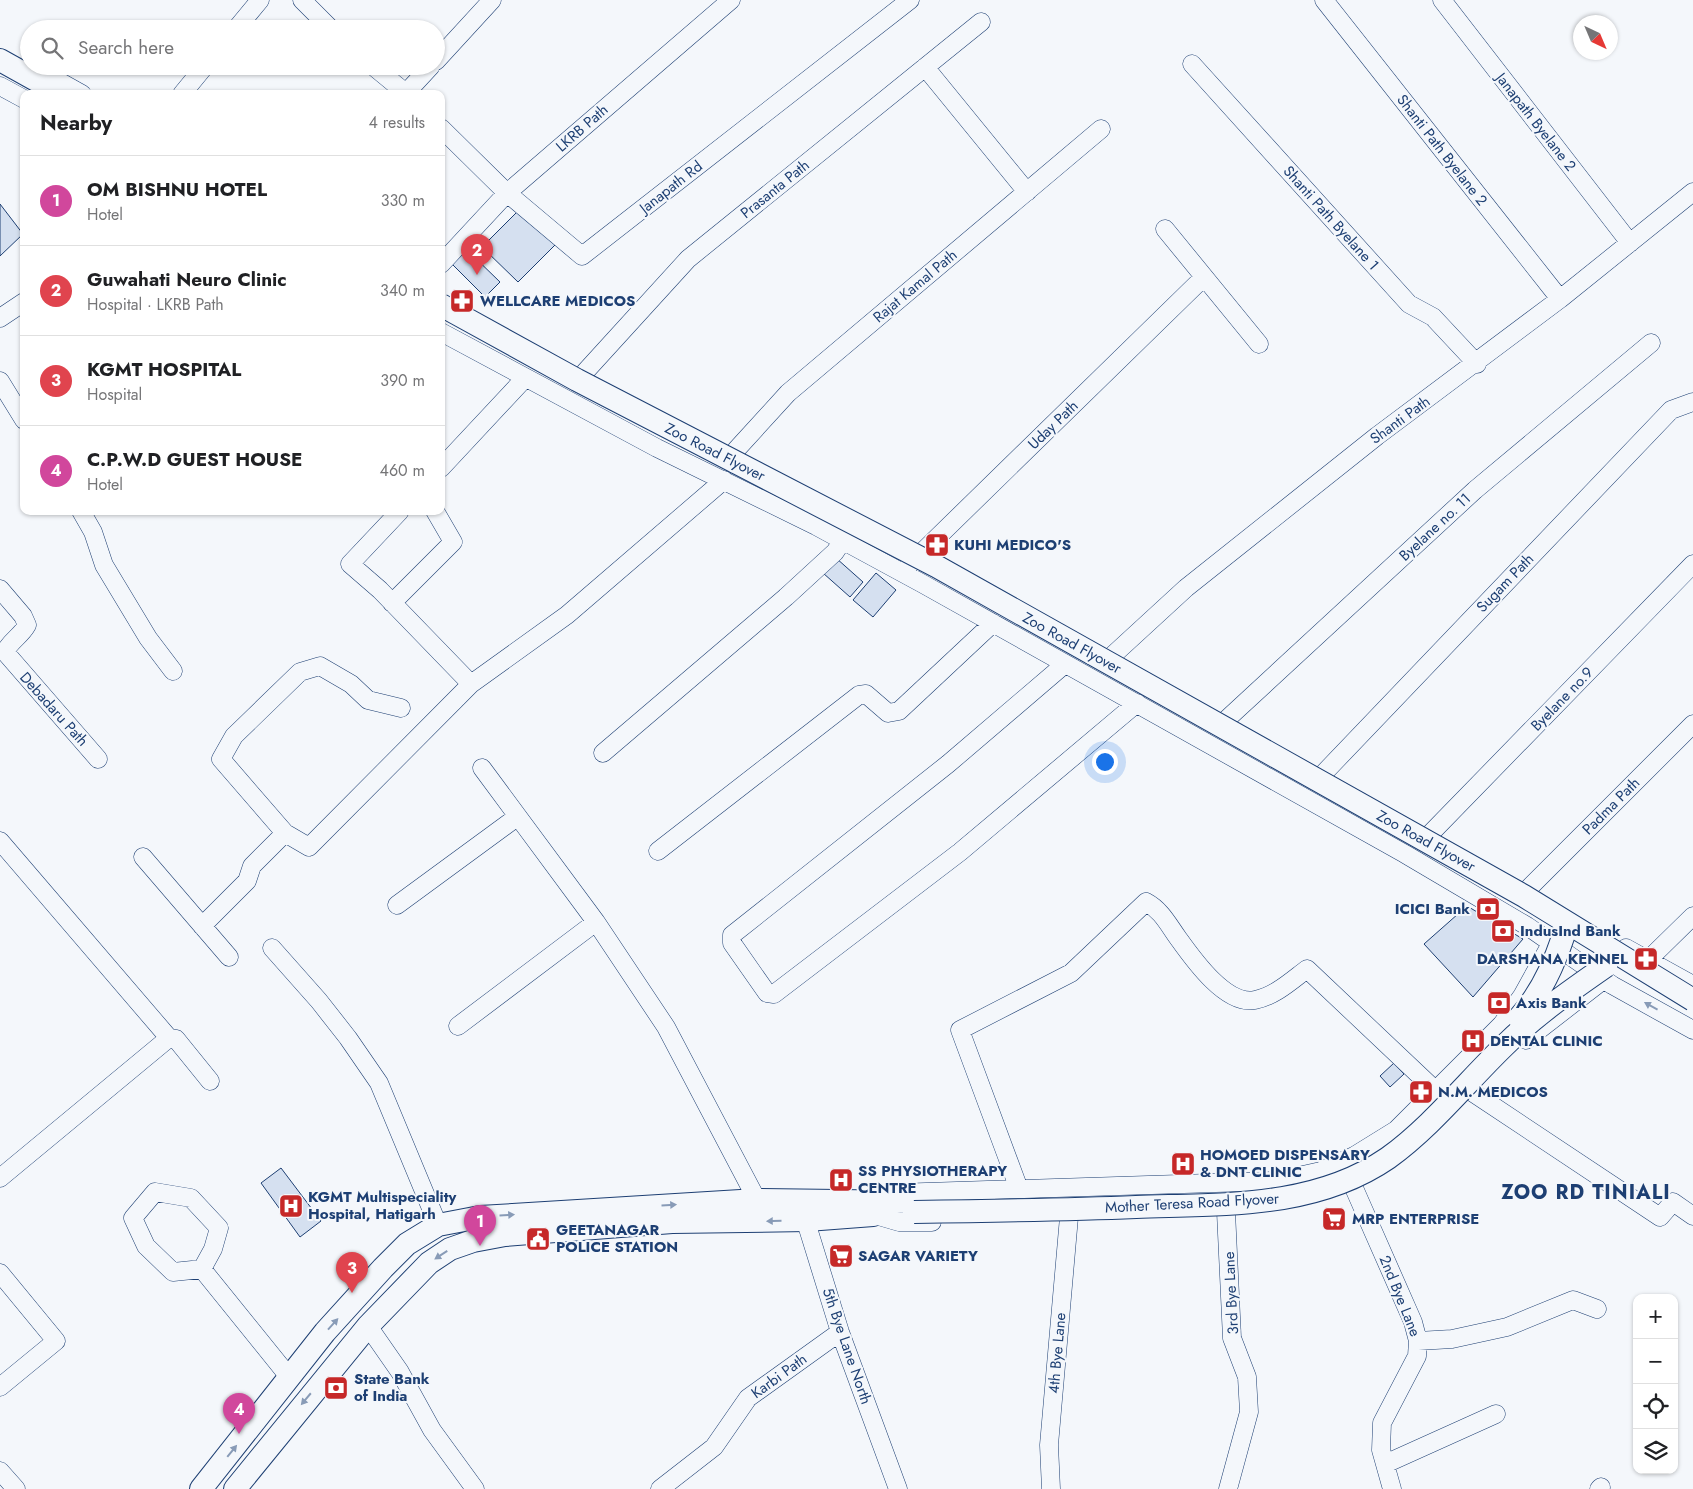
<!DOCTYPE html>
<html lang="en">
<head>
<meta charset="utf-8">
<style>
  :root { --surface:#fff; --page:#f6f6f6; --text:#202124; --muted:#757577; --line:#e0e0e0; --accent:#db2777 }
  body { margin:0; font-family:Jost,sans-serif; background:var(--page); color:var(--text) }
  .controls { position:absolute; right:15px; bottom:15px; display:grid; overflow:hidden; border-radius:10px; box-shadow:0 1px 4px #0004 }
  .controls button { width:45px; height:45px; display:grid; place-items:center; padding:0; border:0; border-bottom:1px solid var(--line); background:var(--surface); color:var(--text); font:25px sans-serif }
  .compass { position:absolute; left:1573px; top:15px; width:45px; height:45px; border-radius:50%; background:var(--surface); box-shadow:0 1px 4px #0004; rotate:136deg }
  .you { position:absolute; left:1104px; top:761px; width:18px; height:18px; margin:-12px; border:4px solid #fff; border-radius:50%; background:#1a73e8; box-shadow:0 0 0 8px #1a73e833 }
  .badge { display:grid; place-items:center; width:32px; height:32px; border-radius:50%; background:var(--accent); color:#fff; font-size:16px; font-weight:700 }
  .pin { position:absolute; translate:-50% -41px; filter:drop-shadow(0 1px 2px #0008) }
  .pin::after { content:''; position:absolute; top:26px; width:18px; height:15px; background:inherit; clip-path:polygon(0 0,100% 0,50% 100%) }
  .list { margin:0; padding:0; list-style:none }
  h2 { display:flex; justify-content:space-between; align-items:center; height:65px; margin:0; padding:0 20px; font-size:21px }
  h2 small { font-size:16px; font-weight:400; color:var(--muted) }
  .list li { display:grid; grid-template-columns:32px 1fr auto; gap:15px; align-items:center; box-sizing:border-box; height:90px; padding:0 20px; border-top:1px solid var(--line) }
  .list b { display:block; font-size:19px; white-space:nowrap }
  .list p { margin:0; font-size:16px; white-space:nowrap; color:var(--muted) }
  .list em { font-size:16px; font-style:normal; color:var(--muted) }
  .icon { flex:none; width:28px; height:28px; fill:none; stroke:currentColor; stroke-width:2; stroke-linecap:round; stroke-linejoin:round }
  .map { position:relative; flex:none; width:1693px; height:1489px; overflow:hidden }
  .search { position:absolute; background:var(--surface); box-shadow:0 1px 4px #0004; left:20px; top:20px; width:425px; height:55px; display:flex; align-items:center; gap:12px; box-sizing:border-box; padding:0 18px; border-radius:28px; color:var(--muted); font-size:19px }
  .panel { position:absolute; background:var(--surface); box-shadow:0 1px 4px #0004; left:20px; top:90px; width:425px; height:425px; border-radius:10px }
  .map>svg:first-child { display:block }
  .building { fill:#d5e0f0; stroke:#1d3f73 }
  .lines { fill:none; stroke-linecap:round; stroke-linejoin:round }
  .minor-casing { stroke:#1d3f73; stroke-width:19 }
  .major-casing { stroke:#1d3f73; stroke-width:24 }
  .minor { stroke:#f4f7fb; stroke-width:18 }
  .major { stroke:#f4f7fb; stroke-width:22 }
  .major-bridge-casing { stroke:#1d3f73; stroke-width:24; stroke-linecap:butt }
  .major-bridge { stroke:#f4f7fb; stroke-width:22 }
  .oneway { fill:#889bb7 }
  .labels { text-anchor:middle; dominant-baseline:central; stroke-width:4; stroke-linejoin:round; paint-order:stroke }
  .street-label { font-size:15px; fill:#1d3f73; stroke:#f4f7fb }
  .poi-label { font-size:15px; font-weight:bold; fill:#1d3f73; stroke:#f4f7fb; text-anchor:start }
  .district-label { font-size:20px; font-weight:bold; letter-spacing:1px; fill:#1d3f73; stroke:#f4f7fb }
</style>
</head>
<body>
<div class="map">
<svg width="1693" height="1489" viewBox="0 0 1693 1489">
  <rect width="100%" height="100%" fill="#f4f7fb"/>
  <path class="building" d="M0,204L23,234L0,256Z
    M523,206L559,241L518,282L482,247Z
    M466,249L500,282L485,297L452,264Z
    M836,558L863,582L850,597L823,573Z
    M876,573L896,590L873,617L853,600Z
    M1467,906L1523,939L1473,997L1424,944Z
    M1394,1063L1404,1074L1390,1087L1380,1076Z
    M281,1168L321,1221L300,1237L261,1183Z"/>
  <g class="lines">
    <defs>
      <path id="minor" d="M302,0L331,29
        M1324,0L1560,299
        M1442,0L1630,243
        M236,29L260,0
        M436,61L492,0
        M1192,64L1409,304L1433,317L1477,364
        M373,66L407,94
        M925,67L1027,192
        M48,75L82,94
        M0,86L24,99
        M406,93L431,66
        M182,94L205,66
        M441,128L507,193L582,256L910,0
        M1165,229L1259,344
        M441,264L507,193L731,0
        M0,318L24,302
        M441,332L657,448L816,526L923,584L1405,854L1527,926L1612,985L1693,1030
        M585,372L688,259L981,22
        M0,381L24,420
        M736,450L788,393L1101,129
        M441,468L525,378
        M81,511L93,532L104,565L148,638L173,671
        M909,565L1204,277
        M0,589L23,616L27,625C21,636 10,641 5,652L98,759
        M392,603L453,542L435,511
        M1112,656L1186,588L1377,436L1560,299L1693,192
        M1065,664L948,764L732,935V943L767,993L774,994L960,852L1137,703
        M471,684L567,615L724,480
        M1227,719L1475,490L1651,343
        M603,753L786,597L835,552L843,540
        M482,768L596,922L666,1027L757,1200
        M1323,774L1671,410L1693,402
        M285,833L309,847L471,684L380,590L350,564L400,511
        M1431,833L1693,564
        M0,841L169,1038L176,1039L210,1081
        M658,851L859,695L866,694L888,713L899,711L993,623
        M143,857L229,957
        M1528,889L1693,724
        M397,905L517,817
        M202,926L247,881L252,866L285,833L221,759L234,736L300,672L320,666L351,684L368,700L401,708
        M272,948L319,1001L348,1038L379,1083L438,1225
        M1626,948L1693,985
        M1649,959L1693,916
        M458,1026L596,922
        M1526,1040L1602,981
        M1472,1092L1660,1217L1673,1202L1693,1216
        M0,1178L169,1038
        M1354,1188L1413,1322L1418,1341L1417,1356L1382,1423L1381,1450L1392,1489
        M1019,1189L960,1030L1071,973L1146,902C1161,910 1168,924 1178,938C1193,959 1226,1006 1255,1000C1275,996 1291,981 1307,969L1436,1091
        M895,1193L1276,1181L1321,1171L1354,1156L1396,1130L1502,1024L1522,996L1553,940
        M802,1209L840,1332L898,1489
        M1226,1212L1232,1338L1247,1377L1249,1412L1228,1489
        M875,1215L899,1222H932
        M202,1269L213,1249L219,1228L191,1198L155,1192L133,1218L146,1246L173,1272L202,1269L290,1378
        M0,1273L56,1341L0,1387
        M368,1326L400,1372L432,1430L475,1489
        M1418,1341L1452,1339L1507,1327L1573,1300L1597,1309
        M1385,1464L1496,1414
        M0,1471L16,1489
        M660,1489L714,1447L748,1398L840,1332
        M1051,1489L1049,1445L1069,1217
        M1599,1489L1601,1487"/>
      <path id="major" d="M0,60L61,94
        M201,1489L325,1332L383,1268L407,1244L438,1225L480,1217L757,1200L915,1202
        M235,1489L368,1326L429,1263L450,1249L473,1241L505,1235L672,1222L807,1220L873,1215"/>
    </defs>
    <use href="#minor" class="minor-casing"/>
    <use href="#major" class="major-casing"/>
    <use href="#minor" class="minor"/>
    <use href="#major" class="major"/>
    <defs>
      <path id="major-bridge" d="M441,305L577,380L936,566L1524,896L1693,1000
        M1519,1018C1540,995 1553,967 1563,937
        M914,1212C988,1211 1062,1210 1136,1207C1221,1204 1314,1209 1388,1158C1431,1127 1465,1084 1503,1047C1534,1016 1570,991 1606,966"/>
    </defs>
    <use href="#major-bridge" class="major-bridge-casing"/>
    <use href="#major-bridge" class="major-bridge"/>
  </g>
  <defs><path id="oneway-solid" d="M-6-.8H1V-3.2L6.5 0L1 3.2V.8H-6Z" transform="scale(1.25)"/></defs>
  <g class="oneway">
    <use href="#oneway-solid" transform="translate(1651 1006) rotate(-151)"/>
    <use href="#oneway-solid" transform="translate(669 1205) rotate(-3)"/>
    <use href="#oneway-solid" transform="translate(507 1215) rotate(-4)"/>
    <use href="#oneway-solid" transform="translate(774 1221) rotate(179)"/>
    <use href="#oneway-solid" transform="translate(441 1255) rotate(147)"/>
    <use href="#oneway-solid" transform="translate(333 1324) rotate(-48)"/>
    <use href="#oneway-solid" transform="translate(306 1399) rotate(130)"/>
    <use href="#oneway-solid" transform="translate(232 1451) rotate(-51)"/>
  </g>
  <defs>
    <symbol id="pharmacy-square" viewBox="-11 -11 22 22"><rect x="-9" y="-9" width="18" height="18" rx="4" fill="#c62828" stroke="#f4f7fb"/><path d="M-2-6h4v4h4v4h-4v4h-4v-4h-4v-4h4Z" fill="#fff"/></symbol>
    <symbol id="bank-square" viewBox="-11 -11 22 22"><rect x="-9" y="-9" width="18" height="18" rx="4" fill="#c62828" stroke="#f4f7fb"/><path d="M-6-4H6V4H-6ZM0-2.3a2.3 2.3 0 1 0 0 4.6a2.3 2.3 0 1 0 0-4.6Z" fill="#fff"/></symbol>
    <symbol id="hospital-square" viewBox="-11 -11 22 22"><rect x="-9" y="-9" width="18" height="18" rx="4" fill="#c62828" stroke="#f4f7fb"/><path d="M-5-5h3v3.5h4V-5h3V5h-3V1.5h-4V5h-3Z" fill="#fff"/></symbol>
    <symbol id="supermarket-square" viewBox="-11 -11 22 22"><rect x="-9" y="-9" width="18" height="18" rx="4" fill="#c62828" stroke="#f4f7fb"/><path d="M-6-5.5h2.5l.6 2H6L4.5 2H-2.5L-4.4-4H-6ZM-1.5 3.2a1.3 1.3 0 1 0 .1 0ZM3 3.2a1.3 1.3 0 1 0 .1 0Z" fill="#fff"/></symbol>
    <symbol id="civic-square" viewBox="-11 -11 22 22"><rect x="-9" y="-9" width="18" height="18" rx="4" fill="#c62828" stroke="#f4f7fb"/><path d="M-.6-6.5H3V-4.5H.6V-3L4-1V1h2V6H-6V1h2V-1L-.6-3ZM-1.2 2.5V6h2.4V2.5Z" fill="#fff"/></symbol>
  </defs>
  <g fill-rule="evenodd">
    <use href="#pharmacy-square" x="448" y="287" width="28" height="28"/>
    <use href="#pharmacy-square" x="923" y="531" width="28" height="28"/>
    <use href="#bank-square" x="1474" y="895" width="28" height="28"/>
    <use href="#bank-square" x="1489" y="917" width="28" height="28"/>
    <use href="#pharmacy-square" x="1632" y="945" width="28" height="28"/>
    <use href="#bank-square" x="1485" y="989" width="28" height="28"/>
    <use href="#hospital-square" x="1459" y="1027" width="28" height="28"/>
    <use href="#pharmacy-square" x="1407" y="1078" width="28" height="28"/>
    <use href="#hospital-square" x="1169" y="1150" width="28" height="28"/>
    <use href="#hospital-square" x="827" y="1166" width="28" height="28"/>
    <use href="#hospital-square" x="277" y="1192" width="28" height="28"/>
    <use href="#supermarket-square" x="1320" y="1205" width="28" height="28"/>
    <use href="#civic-square" x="524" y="1225" width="28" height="28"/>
    <use href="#supermarket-square" x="827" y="1242" width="28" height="28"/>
    <use href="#bank-square" x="322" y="1374" width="28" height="28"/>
  </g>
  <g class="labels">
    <g class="street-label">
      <text transform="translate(1536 122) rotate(52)">Janapath Byelane 2</text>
      <text transform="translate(582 128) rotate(-41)">LKRB Path</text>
      <text transform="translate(1442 150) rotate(52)">Shanti Path Byelane 2</text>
      <text transform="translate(671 187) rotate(-38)">Janapath Rd</text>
      <text transform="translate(775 189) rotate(-39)">Prasanta Path</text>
      <text transform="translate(1331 218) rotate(48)">Shanti Path Byelane 1</text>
      <text transform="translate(915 286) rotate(-40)">Rajat Kamal Path</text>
      <text transform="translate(1400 420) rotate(-36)">Shanti Path</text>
      <text transform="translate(1053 425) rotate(-44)">Uday Path</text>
      <text transform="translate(715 452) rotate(27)">Zoo Road Flyover</text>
      <text transform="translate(1435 527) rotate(-43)">Byelane no. 11</text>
      <text transform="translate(1505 583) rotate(-46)">Sugam Path</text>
      <text transform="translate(1072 643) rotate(29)">Zoo Road Flyover</text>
      <text transform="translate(1562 699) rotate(-46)">Byelane no.9</text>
      <text transform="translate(54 709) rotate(48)">Debadaru Path</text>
      <text transform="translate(1611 806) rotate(-45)">Padma Path</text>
      <text transform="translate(1426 841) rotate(29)">Zoo Road Flyover</text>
      <text transform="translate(1192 1203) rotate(-3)">Mother Teresa Road Flyover</text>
      <text transform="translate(1231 1293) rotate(-93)">3rd Bye Lane</text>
      <text transform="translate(1400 1296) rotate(68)">2nd Bye Lane</text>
      <text transform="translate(847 1346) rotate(71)">5th Bye Lane North</text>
      <text transform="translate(1057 1353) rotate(-85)">4th Bye Lane</text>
      <text transform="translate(779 1376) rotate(-36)">Karbi Path</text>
    </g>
    <g class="poi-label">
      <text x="480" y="301">WELLCARE MEDICOS</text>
      <text x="954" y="545">KUHI MEDICO'S</text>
      <text x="1470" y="909" text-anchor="end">ICICI Bank</text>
      <text x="1520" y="931">IndusInd Bank</text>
      <text x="1628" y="959" text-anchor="end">DARSHANA KENNEL</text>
      <text x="1516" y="1003">Axis Bank</text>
      <text x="1490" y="1041">DENTAL CLINIC</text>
      <text x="1438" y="1092">N.M. MEDICOS</text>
      <text x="1200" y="1155">HOMOED DISPENSARY<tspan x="1200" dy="17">&amp; DNT CLINIC</tspan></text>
      <text x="858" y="1171">SS PHYSIOTHERAPY<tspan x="858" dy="17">CENTRE</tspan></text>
      <text x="308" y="1197">KGMT Multispeciality<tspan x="308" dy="17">Hospital, Hatigarh</tspan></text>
      <text x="1352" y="1219">MRP ENTERPRISE</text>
      <text x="556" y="1230">GEETANAGAR<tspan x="556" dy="17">POLICE STATION</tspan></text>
      <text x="858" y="1256">SAGAR VARIETY</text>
      <text x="354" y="1379">State Bank<tspan x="354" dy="17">of India</tspan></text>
    </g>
    <g class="district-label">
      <text x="1586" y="1192">ZOO RD TINIALI</text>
    </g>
  </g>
</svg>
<div class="controls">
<button>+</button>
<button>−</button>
<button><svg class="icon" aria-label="locate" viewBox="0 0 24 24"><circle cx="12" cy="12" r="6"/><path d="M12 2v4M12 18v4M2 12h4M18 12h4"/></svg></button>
<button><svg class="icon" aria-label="layers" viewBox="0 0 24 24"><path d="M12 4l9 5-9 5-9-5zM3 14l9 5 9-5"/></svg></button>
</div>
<svg class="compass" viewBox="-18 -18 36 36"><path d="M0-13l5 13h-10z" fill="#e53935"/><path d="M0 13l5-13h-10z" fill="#757577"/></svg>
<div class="you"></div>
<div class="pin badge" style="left:480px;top:1246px;background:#d1479c">1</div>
<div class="pin badge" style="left:477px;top:275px;background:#e0444e">2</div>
<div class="pin badge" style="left:352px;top:1293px;background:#e0444e">3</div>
<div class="pin badge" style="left:239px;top:1434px;background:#d1479c">4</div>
<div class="search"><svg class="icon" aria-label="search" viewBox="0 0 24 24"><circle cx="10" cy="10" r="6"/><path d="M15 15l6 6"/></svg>Search here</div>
<section class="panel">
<h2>Nearby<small>4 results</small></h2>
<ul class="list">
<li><span class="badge" style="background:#d1479c">1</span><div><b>OM BISHNU HOTEL</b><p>Hotel</p></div><em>330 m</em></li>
<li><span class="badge" style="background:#e0444e">2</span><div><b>Guwahati Neuro Clinic</b><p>Hospital · LKRB Path</p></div><em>340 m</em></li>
<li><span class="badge" style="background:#e0444e">3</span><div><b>KGMT HOSPITAL</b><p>Hospital</p></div><em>390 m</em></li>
<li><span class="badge" style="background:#d1479c">4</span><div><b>C.P.W.D GUEST HOUSE</b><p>Hotel</p></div><em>460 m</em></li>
</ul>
</section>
</div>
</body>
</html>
